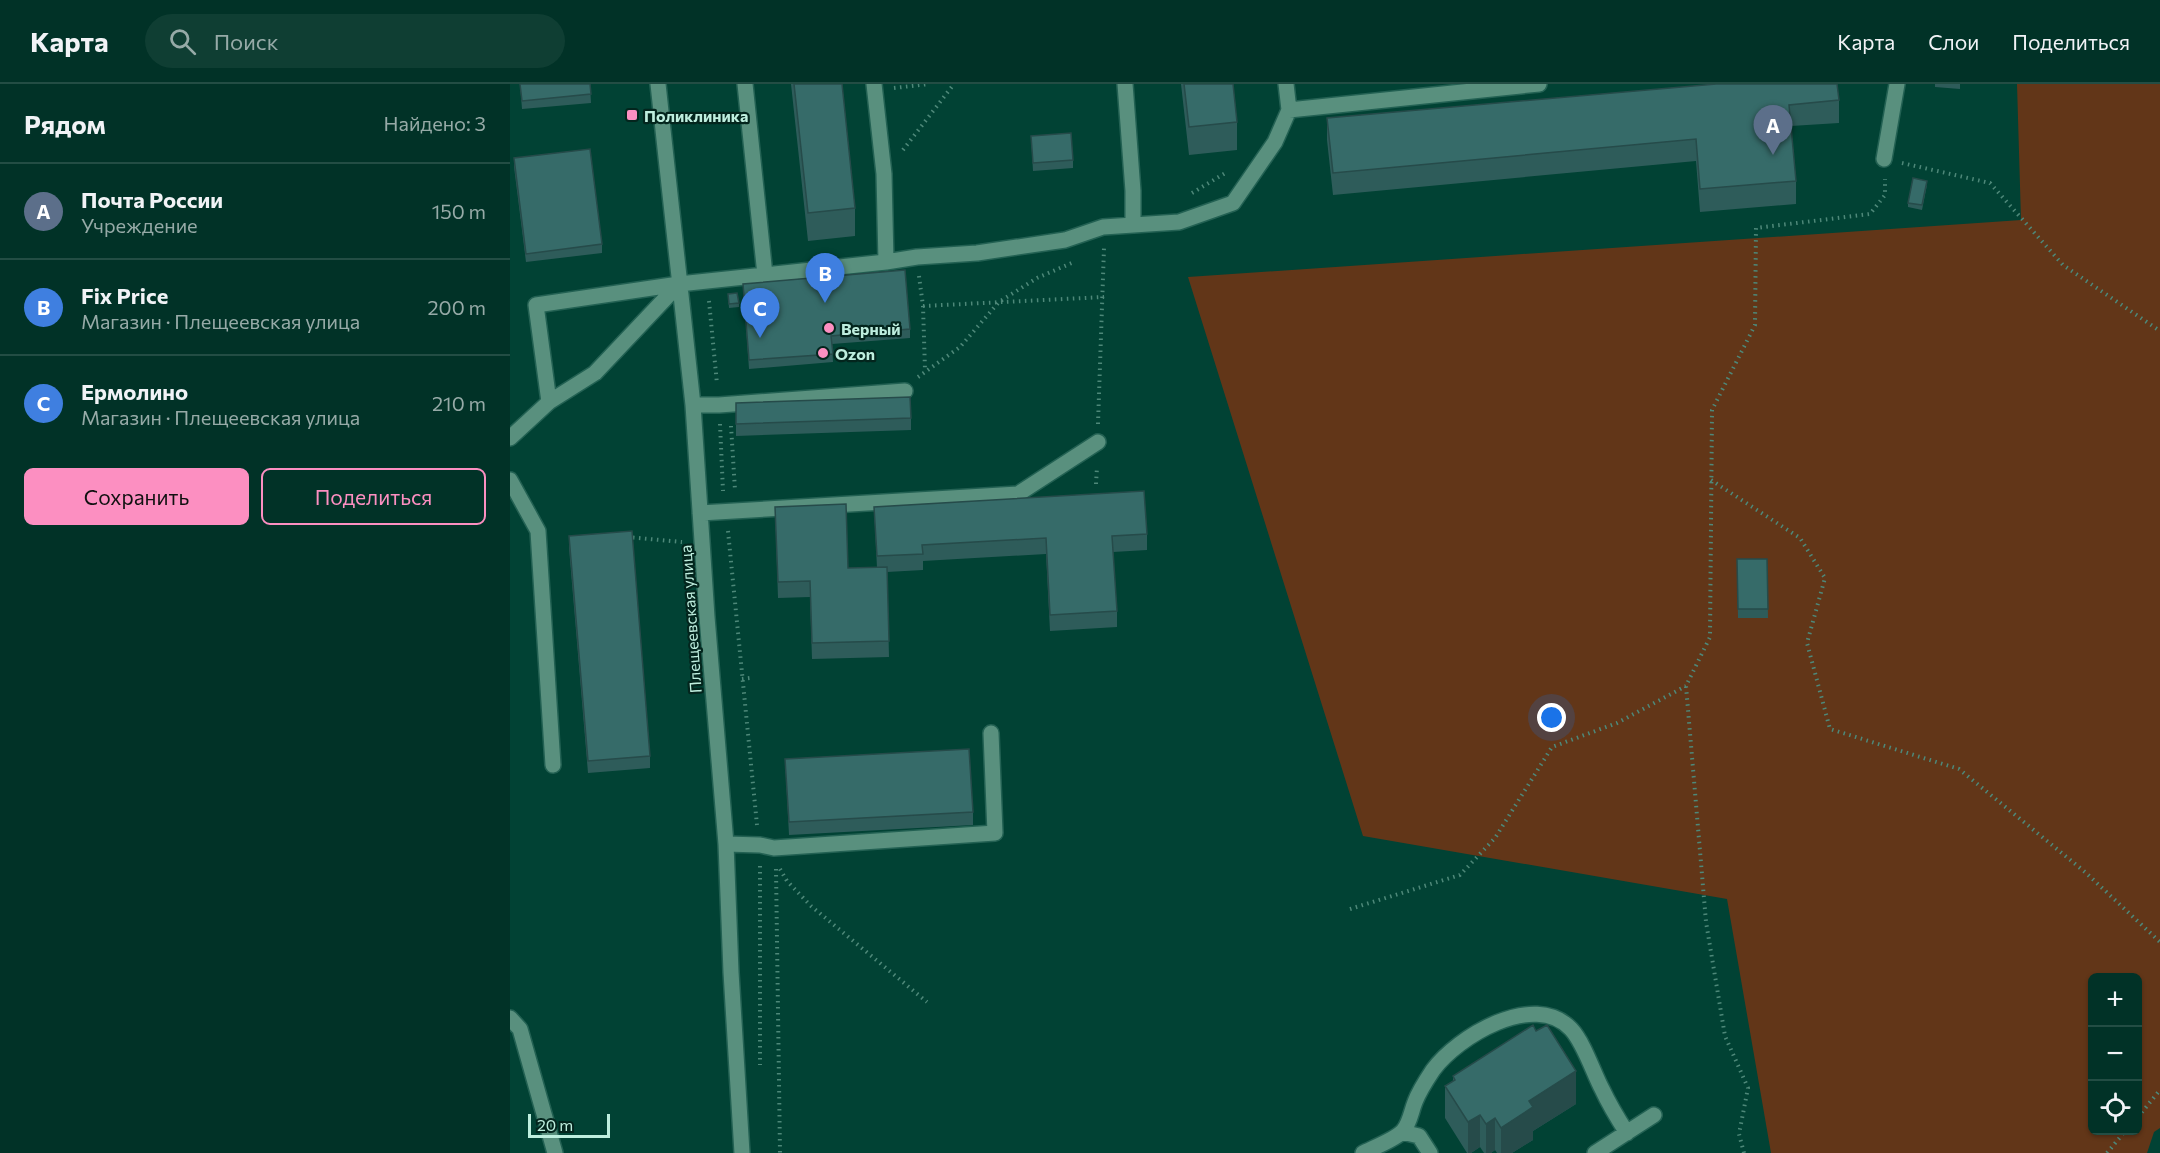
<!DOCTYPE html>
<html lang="ru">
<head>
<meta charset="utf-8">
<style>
  :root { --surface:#013227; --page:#0f3e33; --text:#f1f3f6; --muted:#96aaa7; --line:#234d44; --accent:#fc8fc1 }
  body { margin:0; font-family:Commissioner,sans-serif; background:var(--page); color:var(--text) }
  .controls { position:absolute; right:18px; bottom:18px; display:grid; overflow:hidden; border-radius:9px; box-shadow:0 2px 4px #0004 }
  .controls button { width:54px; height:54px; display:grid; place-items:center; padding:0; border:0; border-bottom:2px solid var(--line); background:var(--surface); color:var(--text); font:30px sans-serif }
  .scale { position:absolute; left:18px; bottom:15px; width:82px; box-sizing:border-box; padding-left:6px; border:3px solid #beeede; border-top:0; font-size:16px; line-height:21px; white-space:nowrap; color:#beeede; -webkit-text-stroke:4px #03251d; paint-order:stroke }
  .you { position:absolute; left:1042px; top:634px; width:21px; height:21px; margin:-15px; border:4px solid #fff; border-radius:50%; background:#1a73e8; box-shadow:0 0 0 9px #1a73e833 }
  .badge { display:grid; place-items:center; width:39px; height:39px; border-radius:50%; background:var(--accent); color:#fff; font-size:20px; font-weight:700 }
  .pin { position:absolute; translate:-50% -50px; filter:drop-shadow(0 2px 3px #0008) }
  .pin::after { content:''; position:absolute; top:32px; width:21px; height:18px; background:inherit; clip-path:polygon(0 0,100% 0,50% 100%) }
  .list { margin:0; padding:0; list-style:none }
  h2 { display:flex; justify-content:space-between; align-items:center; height:78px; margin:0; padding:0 24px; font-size:26px }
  h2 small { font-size:20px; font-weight:400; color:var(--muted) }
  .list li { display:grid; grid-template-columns:39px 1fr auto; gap:18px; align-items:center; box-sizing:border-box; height:96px; padding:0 24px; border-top:2px solid var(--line) }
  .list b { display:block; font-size:22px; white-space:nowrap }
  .list p { margin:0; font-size:20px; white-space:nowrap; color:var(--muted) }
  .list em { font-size:20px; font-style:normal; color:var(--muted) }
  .actions { display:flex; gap:12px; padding:18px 24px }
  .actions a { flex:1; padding:14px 0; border:2px solid var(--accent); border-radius:9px; text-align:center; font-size:21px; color:var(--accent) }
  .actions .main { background:var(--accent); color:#111 }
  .icon { flex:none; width:33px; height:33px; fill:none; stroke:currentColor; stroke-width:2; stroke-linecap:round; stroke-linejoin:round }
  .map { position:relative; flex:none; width:1650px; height:1069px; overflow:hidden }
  header { display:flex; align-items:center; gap:36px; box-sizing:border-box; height:84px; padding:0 30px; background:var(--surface); border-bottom:2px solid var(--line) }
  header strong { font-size:28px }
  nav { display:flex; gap:33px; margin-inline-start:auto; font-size:21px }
  .search { width:420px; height:54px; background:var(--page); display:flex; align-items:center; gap:15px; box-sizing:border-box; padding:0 21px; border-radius:33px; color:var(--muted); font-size:22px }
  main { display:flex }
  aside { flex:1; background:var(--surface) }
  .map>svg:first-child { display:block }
  .green { fill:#623618; fill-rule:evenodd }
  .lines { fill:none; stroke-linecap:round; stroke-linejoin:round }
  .minor-casing { stroke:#236153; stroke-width:18 }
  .path { stroke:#4e8879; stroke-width:4; stroke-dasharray:1.5 4.5; stroke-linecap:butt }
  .minor { stroke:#59907e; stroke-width:15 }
  .wall { fill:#2e5c5a }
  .shaded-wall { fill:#264b4a }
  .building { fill:#366b69; stroke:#264b4a; stroke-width:1.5 }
  .poi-dot { fill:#fc8fc1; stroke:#03251d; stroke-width:2 }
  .labels { text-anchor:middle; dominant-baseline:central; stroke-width:4.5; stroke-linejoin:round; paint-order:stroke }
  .poi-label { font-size:16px; font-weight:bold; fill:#beeede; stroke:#03251d; text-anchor:start }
  .street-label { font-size:16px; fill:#beeede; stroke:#03251d }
</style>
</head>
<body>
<header>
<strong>Карта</strong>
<div class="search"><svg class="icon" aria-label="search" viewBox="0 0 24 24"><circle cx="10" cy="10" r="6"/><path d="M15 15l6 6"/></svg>Поиск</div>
<nav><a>Карта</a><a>Слои</a><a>Поделиться</a></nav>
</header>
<main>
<aside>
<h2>Рядом<small>Найдено: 3</small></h2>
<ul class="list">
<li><span class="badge" style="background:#5c6f8a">A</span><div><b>Почта России</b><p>Учреждение</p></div><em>150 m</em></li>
<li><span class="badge" style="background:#3f7fe0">B</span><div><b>Fix Price</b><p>Магазин · Плещеевская улица</p></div><em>200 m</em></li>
<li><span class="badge" style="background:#3f7fe0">C</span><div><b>Ермолино</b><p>Магазин · Плещеевская улица</p></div><em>210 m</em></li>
</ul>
<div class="actions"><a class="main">Сохранить</a><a>Поделиться</a></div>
</aside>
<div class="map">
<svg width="1650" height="1069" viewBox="0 0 1650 1069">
  <rect width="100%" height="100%" fill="#014234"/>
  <path class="green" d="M1507,0H1650V1044L1644,1048L1637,1069H1261L1217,815L853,752L678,193L1511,136ZM1582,894H1628V1046H1582Z"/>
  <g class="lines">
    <defs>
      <path id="minor" d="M148,0L183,321L197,533L216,760L221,888L232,1069
        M235,0L255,191
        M364,0L374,90L376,178
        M615,0L623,107V141
        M779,26L1029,0
        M1374,75L1387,0
        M39,318L26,221L169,200L376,178L407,173L467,169L555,156L593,143L669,138L723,119L765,58L779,26L776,0
        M183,321H209L395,307
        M0,354L39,318L85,289L169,200
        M0,396L28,447L43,681
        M190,429L508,410L588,358
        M216,760L250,761L264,764L485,749L481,649
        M0,934L10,945L45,1069
        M892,1048L909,1052L920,1069
        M853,1069C863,1064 886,1055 893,1047C900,1039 901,1028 905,1018C909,1007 917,995 923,986C947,953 1024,906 1061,945C1074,959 1083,988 1092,1005C1099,1020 1108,1035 1117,1049
        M1085,1069L1144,1031"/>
    </defs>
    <use href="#minor" class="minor-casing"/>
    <path class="path" d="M384,4L419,0
      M393,66L444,0
      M1392,79L1480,99L1553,181L1650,247
      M682,109L717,88
      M409,192L413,222L415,286
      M199,217L207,300
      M413,222L594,213
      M408,293L450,263L489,218L527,194L564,178
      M210,340L213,407
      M588,340L594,164
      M221,342L225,406
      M1201,396L1290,454L1315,494L1297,559L1320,645L1449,685L1575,788L1650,858
      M586,400L587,383
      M218,447L247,741
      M117,453L172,458
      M232,595L240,594
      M250,782V981
      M266,785L270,1069
      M270,785L277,797L301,822L417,918
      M840,825L950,791L985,754L1042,663L1107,639L1176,602
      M1628,1033L1650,1006
      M1234,1069L1229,1050L1238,1004L1215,952L1196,838L1176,602L1200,553L1202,326L1245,241L1246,144L1360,130L1375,111V95
      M1597,1069L1616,1046"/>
    <use href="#minor" class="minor"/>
  </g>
  <path class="wall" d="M10,0H80L81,19L12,25Z
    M281,0H332L345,124V152L298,157Z
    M671,0H723L727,38V66L679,71Z
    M1425,0H1450V5L1425,3Z
    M1329,16V39L1281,42L1286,97V120L1190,128L1186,77L823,111L817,56V34Z
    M521,52L563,76V84L523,87Z
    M4,74L92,160V169L16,178L4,83Z
    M1417,101L1412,126L1398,123V119Z
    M233,200L400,245V254L322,260L323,278L239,285Z
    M218,210L229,219V223L219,224Z
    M226,319L401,334V346L226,352Z
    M265,423L338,484H367L364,423L637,450V466L603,468L607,527V543L540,547L536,470L413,477V486L377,488L379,573L302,575L300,513L268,514Z
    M59,452L140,672V684L78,689L59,464Z
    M1227,475H1257L1258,534H1228Z
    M275,675L463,728V741L279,751Z
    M943,992L1066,1020L1023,1047V1056L1002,1069H987L985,1066L981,1069H974L970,1063L961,1069H957L935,1034V1002L943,998Z"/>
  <path class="shaded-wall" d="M1066,987V1020L1023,1047V1056L1002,1069H991V1044L1019,1017Z
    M970,1031V1063L961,1069H958V1038Z
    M985,1034V1066L981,1069H976V1040Z"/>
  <path class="building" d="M10,0H80L81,10L12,17Z
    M284,0H332L345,124L298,129Z
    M674,0H723L727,38L679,43Z
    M1206,0H1327L1329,16L1279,21L1286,97L1190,105L1186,55L823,89L817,34Z
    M561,49L563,76L523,79L521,52Z
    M80,65L92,160L16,170L4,74Z
    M1403,94L1417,97L1412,121L1398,119Z
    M395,186L400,245L321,252L323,270L239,276L233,200Z
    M227,209L229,219L219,220L218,210Z
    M400,313L401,334L226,340V319Z
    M634,407L637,450L602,452L607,527L540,531L536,454L412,461L413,470L367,472L364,423Z
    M336,420L338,484L377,483L379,557L302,559L300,497L268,498L265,423Z
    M122,447L140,672L78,677L59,452Z
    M1227,475H1257L1258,525H1228Z
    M459,665L463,728L279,738L275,675Z
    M1023,941L1026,947L1037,941L1066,987L1019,1017L1023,1023L991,1044L985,1034L976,1040L970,1031L958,1038L935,1002L945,996L943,992Z"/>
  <g class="poi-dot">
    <rect x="116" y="25" width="12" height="12" rx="3"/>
    <circle cx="319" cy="244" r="6"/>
    <circle cx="313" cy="269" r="6"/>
  </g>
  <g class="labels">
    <g class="poi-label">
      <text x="134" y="31">Поликлиника</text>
      <text x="331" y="244">Верный</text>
      <text x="325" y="269">Ozon</text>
    </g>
    <g class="street-label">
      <text transform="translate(180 535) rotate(-94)">Плещеевская улица</text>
    </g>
  </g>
</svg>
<div class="controls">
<button>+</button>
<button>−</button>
<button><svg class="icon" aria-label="locate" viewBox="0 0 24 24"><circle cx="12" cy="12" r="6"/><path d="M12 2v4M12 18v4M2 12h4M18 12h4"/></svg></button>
</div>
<div class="scale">20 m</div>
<div class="you"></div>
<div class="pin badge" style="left:1263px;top:71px;background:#5c6f8a">A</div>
<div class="pin badge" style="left:315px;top:219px;background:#3f7fe0">B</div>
<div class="pin badge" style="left:250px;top:254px;background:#3f7fe0">C</div>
</div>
</main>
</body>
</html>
